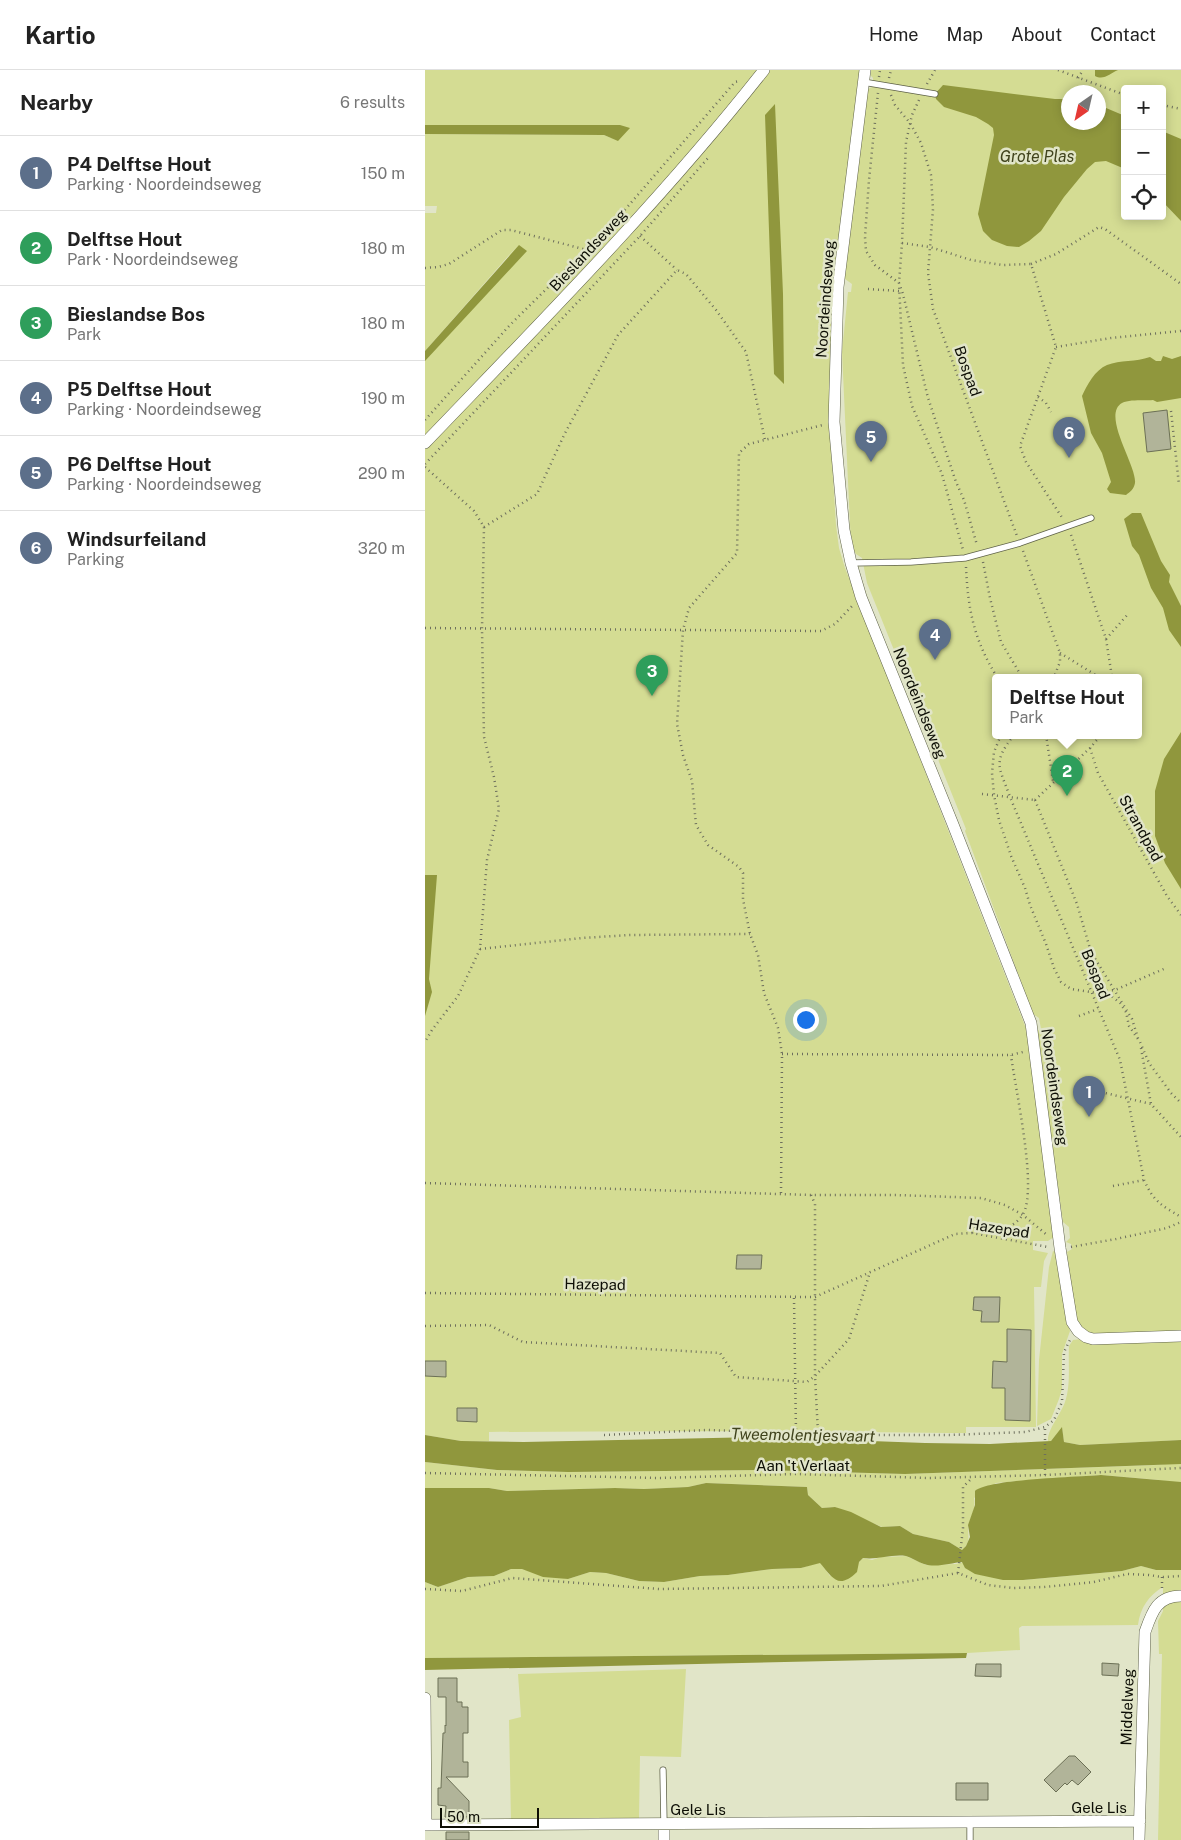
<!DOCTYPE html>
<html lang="en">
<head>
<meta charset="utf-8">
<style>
  :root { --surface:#fff; --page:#f6f6f6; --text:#222; --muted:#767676; --line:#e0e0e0; --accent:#92349d }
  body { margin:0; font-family:"Public Sans",sans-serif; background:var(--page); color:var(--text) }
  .controls { position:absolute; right:15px; top:15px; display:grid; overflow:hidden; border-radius:5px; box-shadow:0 2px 12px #0003 }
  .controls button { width:45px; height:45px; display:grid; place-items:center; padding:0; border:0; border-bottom:1px solid var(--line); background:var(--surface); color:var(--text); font:25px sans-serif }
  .compass { position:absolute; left:636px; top:15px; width:45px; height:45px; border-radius:50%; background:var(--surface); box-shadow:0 2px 12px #0003; rotate:214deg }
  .scale { position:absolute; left:15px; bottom:12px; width:99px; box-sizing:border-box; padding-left:5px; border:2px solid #0d0e05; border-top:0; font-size:14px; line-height:18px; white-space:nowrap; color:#0d0e05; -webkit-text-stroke:4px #e1e5c8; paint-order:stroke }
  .you { position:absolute; left:380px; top:949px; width:18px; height:18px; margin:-12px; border:4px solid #fff; border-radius:50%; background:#1a73e8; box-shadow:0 0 0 8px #1a73e833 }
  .badge { display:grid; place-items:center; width:32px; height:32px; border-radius:50%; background:var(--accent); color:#fff; font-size:16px; font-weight:700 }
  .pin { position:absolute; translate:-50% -41px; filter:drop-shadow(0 1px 2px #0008) }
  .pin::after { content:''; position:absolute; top:26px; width:18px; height:15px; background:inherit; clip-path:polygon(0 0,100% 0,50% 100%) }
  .popup { position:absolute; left:567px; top:604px; width:150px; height:65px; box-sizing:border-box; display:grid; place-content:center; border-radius:5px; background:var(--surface); filter:drop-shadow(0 1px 4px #0005); font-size:16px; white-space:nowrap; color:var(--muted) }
  .popup b { font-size:19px; color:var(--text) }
  .popup::after { content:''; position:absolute; left:50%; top:100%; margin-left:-10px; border:10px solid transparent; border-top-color:var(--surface) }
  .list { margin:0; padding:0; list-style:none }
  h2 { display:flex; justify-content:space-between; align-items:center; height:65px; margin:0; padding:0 20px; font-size:21px }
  h2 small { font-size:16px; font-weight:400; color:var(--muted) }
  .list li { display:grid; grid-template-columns:32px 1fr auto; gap:15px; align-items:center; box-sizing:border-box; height:75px; padding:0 20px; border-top:1px solid var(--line) }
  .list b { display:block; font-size:19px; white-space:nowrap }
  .list p { margin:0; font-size:16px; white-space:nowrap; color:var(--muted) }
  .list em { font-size:16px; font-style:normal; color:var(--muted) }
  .icon { flex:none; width:28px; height:28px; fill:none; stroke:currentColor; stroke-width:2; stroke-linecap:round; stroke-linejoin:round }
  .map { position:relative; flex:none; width:756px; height:1770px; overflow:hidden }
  header { display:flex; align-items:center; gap:30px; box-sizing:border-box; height:70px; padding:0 25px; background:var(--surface); border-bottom:1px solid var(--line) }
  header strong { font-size:24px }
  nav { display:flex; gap:28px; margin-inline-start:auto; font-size:18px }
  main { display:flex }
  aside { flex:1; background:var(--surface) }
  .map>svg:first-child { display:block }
  .green { fill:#d4dc93; fill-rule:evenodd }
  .water { fill:#90973d }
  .building { fill:#b1b499; stroke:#6c7056 }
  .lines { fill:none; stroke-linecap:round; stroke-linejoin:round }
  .service-casing { stroke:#5e6148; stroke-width:7 }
  .minor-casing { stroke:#5e6148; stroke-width:12 }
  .path { stroke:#6d6f5d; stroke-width:2.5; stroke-dasharray:1 4; stroke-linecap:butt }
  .service { stroke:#fff; stroke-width:5.5 }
  .minor { stroke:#fff; stroke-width:11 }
  .labels { text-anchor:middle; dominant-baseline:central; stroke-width:5; stroke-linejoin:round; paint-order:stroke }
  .street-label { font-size:15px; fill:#0d0e05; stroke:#e1e5c8 }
  .water-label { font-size:16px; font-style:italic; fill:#40431d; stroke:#e1e5c8 }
</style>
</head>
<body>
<header>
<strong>Kartio</strong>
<nav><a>Home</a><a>Map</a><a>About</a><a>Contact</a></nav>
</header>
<main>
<aside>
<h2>Nearby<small>6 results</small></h2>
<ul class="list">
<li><span class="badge" style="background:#5c6f8a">1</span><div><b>P4 Delftse Hout</b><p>Parking · Noordeindseweg</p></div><em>150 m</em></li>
<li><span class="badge" style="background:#2e9e5b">2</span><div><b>Delftse Hout</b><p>Park · Noordeindseweg</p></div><em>180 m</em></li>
<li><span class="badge" style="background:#2e9e5b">3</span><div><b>Bieslandse Bos</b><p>Park</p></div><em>180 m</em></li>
<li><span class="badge" style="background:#5c6f8a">4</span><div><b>P5 Delftse Hout</b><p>Parking · Noordeindseweg</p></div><em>190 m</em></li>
<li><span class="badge" style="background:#5c6f8a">5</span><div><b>P6 Delftse Hout</b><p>Parking · Noordeindseweg</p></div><em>290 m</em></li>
<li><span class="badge" style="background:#5c6f8a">6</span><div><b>Windsurfeiland</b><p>Parking</p></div><em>320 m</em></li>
</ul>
</aside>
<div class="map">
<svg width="756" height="1770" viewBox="0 0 756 1770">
  <rect width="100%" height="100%" fill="#e1e5c8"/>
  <path class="green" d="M0,0H436L409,231L405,291V361L411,455L414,478L420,498L602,961L629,1167L623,1171H608V1180L623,1183L619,1191L616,1217H609L611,1357H541V1363H526C372,1361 218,1361 64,1362V1371H36L0,1365V290L93,175L0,281V143H11L12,136H0V64L179,65L186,68L195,55H0Z
    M446,0H756V1370L655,1375L639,1372L637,1358L626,1371H623C622,1360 636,1344 640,1332C646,1314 643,1294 644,1276L648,1270L656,1269V1256L652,1249L648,1231L642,1182L647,1179L646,1174L641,1172L645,1168L644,1157L638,1152L611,961L616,959L614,948L608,944L540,761L541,759L442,513L437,488L431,484L426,476L417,282L423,222H426L427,214L420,209L419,205L441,20L447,17L448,8L446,6ZM700,19H737V146H700ZM644,22H674V52H644ZM571,607H713V665H571Z
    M628,1181L630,1182L642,1252L645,1261L637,1284V1319L634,1329L626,1349L612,1356L614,1290L624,1197Z
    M0,1392L72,1400L143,1402L334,1400L480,1404L732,1395L756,1392V1770H733L737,1584H734L733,1551L738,1541V1517C724,1525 715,1538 713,1555L597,1556L594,1558L595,1580L542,1583L0,1588V1512L13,1517L43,1507L69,1506L86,1499H97L143,1509L165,1502L181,1503L214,1511L239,1512L275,1506L303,1505L347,1499L376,1498L395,1492L405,1506L434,1492L438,1488L447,1490L456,1487L481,1486L501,1495L531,1494L538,1492L578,1510H598L697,1501L716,1496L731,1500L734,1410L676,1405L571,1413L549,1428C551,1438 547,1444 544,1453C541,1464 548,1470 537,1480L524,1472L488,1464L475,1456L457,1457L410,1437L397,1438L383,1425L382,1417L281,1413L263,1417L219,1419L190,1418L82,1421L64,1418H0Z
    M261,1599L256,1687L215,1686L214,1749L86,1752L84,1650L96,1647L93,1604Z"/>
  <path class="water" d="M670,0H693C685,3 679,11 670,6Z
    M518,15L630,29H643L644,52H674V35L700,46V99L681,91L670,92L662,99L639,127L616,161L604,171L594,177L582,176L567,170L558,161L553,144L569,65L568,58L563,54L551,47L519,37L511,29L510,24Z
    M350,34L358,224L359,314L349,304L340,45Z
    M0,55H195L205,58L193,71L179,65L0,64Z
    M737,61L756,69V151L737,131Z
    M94,175L102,181L0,291V281Z
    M738,286L747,289L756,286V328L732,332L728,330C720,331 705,329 697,333C676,345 712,396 710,413C709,419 705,422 701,425L685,423L682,419L686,412L677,383L666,363L657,326C662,315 670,300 682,295C695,290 711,292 725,287L731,291H736Z
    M707,443H716L736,491L745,505L744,512L756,536V577L744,560L738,538L726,518L714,485L707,476L699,449Z
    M756,662V819L740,793L730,766V721L739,689Z
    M0,805H12L4,909L7,922L0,946Z
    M637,1357L639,1372L655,1375L756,1370V1394L480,1404L334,1400L143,1402L72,1400L0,1392V1365L36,1371L99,1372L335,1367L500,1373L565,1374L626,1371Z
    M676,1405L756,1412V1500H731L716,1496L697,1501L598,1510H578L550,1504L540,1498L537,1492C526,1493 511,1498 499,1494C493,1492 487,1488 481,1486C466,1484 452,1490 438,1488L434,1492L432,1502C413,1520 408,1508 395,1493L376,1498L347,1499L303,1505L275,1506L239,1512L214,1511L181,1503L165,1502L143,1509L118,1507L97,1499H86L69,1506L43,1507L13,1517L0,1512V1418H64L82,1421L190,1418L219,1419L263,1417L281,1413L382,1417L383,1425L397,1438L410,1437L426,1442L456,1457L475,1456L488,1464L524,1472L537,1480L541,1476L545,1467L543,1455L550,1435V1421C563,1409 653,1407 676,1405Z
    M542,1583L541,1588L0,1600V1588Z"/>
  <path class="building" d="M742,340L746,379L722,382L718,343Z
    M312,1185H337L336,1199H311Z
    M549,1227H575L574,1252H556L557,1241L548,1240Z
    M582,1259L606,1260L605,1351L580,1350V1318H567L568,1291L582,1292Z
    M0,1291H21V1307L0,1306Z
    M32,1338H52V1352L32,1351Z
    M677,1593L694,1594L693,1606L677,1605Z
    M551,1594H576V1607L550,1606Z
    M13,1608H32V1632H37V1637H43V1663H38V1692H43V1707H21L44,1731V1747H20L21,1736L13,1735V1718H16L18,1663H20V1655L21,1656V1627H13Z
    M644,1686H650L666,1702L653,1715L647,1710L642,1715L640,1713L631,1722L619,1710Z
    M531,1713H563V1730H531Z
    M21,1762H44V1770H21Z"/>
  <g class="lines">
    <defs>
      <path id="service" d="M438,12L510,24
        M426,493L486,492L540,488L595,473L666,448
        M238,1700L239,1754
        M545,1752V1770"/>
      <path id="minor" d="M440,0L413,217L409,352L419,460L426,493L436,527L527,752L606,953L635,1178L647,1252L653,1261L661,1267L668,1269L756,1266
        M0,373C116,252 235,132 339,0
        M0,1628L1,1755
        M239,1754V1770
        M0,1755L715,1751
        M714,1770L720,1562C727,1542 732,1526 756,1526"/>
    </defs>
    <use href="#service" class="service-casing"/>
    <use href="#minor" class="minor-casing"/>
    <path class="path" d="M633,0L700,25
      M454,7L455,0
      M464,8L466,0
      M653,8L658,0
      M502,14L510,0
      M453,23L444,110L440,167L441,181L450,195L474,213L478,224L503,328L531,412L539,430L552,475
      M466,25L470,35L485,53L496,73L506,105L508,139L503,203L508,239L592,466
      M494,30L487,45L481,72L477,173L474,213L478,295L487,336L517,404L538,480
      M737,35L756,39
      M215,166L252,200
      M477,173L505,177L546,190L577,195L606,194L631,277L595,376L601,392L638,449
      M606,194L631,184L674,157L680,159L756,214
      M0,198L13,197L24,194L77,160H86L162,180
      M443,219L474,221
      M631,277L686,268L756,261
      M613,327L621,333L626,342
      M746,341L754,415
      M0,350L84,256L192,149L310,12L314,11
      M0,394L215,166L283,88
      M0,397L49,441L59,457L57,559L59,667L69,707L74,739L62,790L55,879L33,926L7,960L0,972
      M59,457L112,424L139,365L193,265L252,200L261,204L291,240L321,282L340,370
      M646,465L681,569L687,607
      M598,481L635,583V592L629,607
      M558,492L565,528L576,572L597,607
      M541,497C543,540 549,570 572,607
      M0,558L396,561L410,554L428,535
      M681,569L704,543
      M635,583L674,607
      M576,665L569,682L567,703L569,725L574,750L586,786L600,818L605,835L621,874L629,898L636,912L646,919L685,925L695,933L701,942L704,956L715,972L724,993L746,1023L756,1033
      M589,665C567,693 574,696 585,727L695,990L719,1110C729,1132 736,1135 756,1147
      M621,665L628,711
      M665,678L673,703L742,826L756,845
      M557,724L610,730
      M610,730L652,834L666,882L707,949L713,968
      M610,730L665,678L676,665
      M55,879L157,868L205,865L325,864
      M672,922L690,920L741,898
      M654,946L673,939
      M716,978L726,1034L756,1067
      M357,984L586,985L598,982
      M676,1022L726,1034
      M0,1113L386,1125H471L556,1128L580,1135L598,1145L622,1165
      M688,1116L719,1110
      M356,1123L357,984L353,958L339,923L333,885L325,864L318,829V803L314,797L283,775L271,755L267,711L258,685L252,654L258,560L264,538L312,483L314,383L324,374L398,355
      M386,1125L390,1134V1306L393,1363
      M547,1163L550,1158C567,1162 588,1161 598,1144C613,1119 590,1018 586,985
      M646,1177L691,1169L742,1158L756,1152
      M0,1223L383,1227H390L530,1164L547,1163L623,1177
      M369,1228L371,1363
      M0,1256L64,1255L98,1272L295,1283L311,1307L382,1312L390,1306L424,1269L445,1202
      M179,1365L282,1360L428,1365H525L600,1362L620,1357L629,1350L637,1332L639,1282L645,1270
      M0,1403L234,1408L371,1404L504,1408L620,1405L756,1398
      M620,1405V1357
      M533,1503L538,1458V1417L546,1409
      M737,1518V1507
      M0,1519L37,1521L87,1508L234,1519L456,1516L533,1503L563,1515L588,1518L619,1517L669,1512L702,1504L724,1505L737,1507L756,1506"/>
    <use href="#service" class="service"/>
    <use href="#minor" class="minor"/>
  </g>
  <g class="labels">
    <g class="street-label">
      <text transform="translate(163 180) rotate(-47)">Bieslandseweg</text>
      <text transform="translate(400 229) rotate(-86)">Noordeindseweg</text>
      <text transform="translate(543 301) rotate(70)">Bospad</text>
      <text transform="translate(495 633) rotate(68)">Noordeindseweg</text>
      <text transform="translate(716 758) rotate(61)">Strandpad</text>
      <text transform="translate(671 904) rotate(68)">Bospad</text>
      <text transform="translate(630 1017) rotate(82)">Noordeindseweg</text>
      <text transform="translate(574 1158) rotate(9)">Hazepad</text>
      <text transform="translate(170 1214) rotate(1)">Hazepad</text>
      <text x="378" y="1395">Aan 't Verlaat</text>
      <text transform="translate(702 1637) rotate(-88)">Middelweg</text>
      <text x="674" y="1737">Gele Lis</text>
      <text x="273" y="1739">Gele Lis</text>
    </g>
    <g class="water-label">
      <text x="612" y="86">Grote Plas</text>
      <text transform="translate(378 1365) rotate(1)">Tweemolentjesvaart</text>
    </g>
  </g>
</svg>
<div class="controls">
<button>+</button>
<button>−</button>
<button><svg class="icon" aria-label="locate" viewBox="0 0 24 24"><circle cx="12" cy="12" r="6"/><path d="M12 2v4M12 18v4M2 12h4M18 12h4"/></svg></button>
</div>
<svg class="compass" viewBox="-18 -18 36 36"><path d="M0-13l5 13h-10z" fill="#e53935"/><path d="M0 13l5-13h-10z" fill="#767676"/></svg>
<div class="scale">50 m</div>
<div class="you"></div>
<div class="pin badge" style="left:664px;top:1047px;background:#5c6f8a">1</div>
<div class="pin badge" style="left:642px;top:726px;background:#2e9e5b">2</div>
<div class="popup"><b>Delftse Hout</b>Park</div>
<div class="pin badge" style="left:227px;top:626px;background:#2e9e5b">3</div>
<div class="pin badge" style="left:510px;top:590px;background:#5c6f8a">4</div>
<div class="pin badge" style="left:446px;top:392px;background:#5c6f8a">5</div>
<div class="pin badge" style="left:644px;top:388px;background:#5c6f8a">6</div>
</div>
</main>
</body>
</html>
